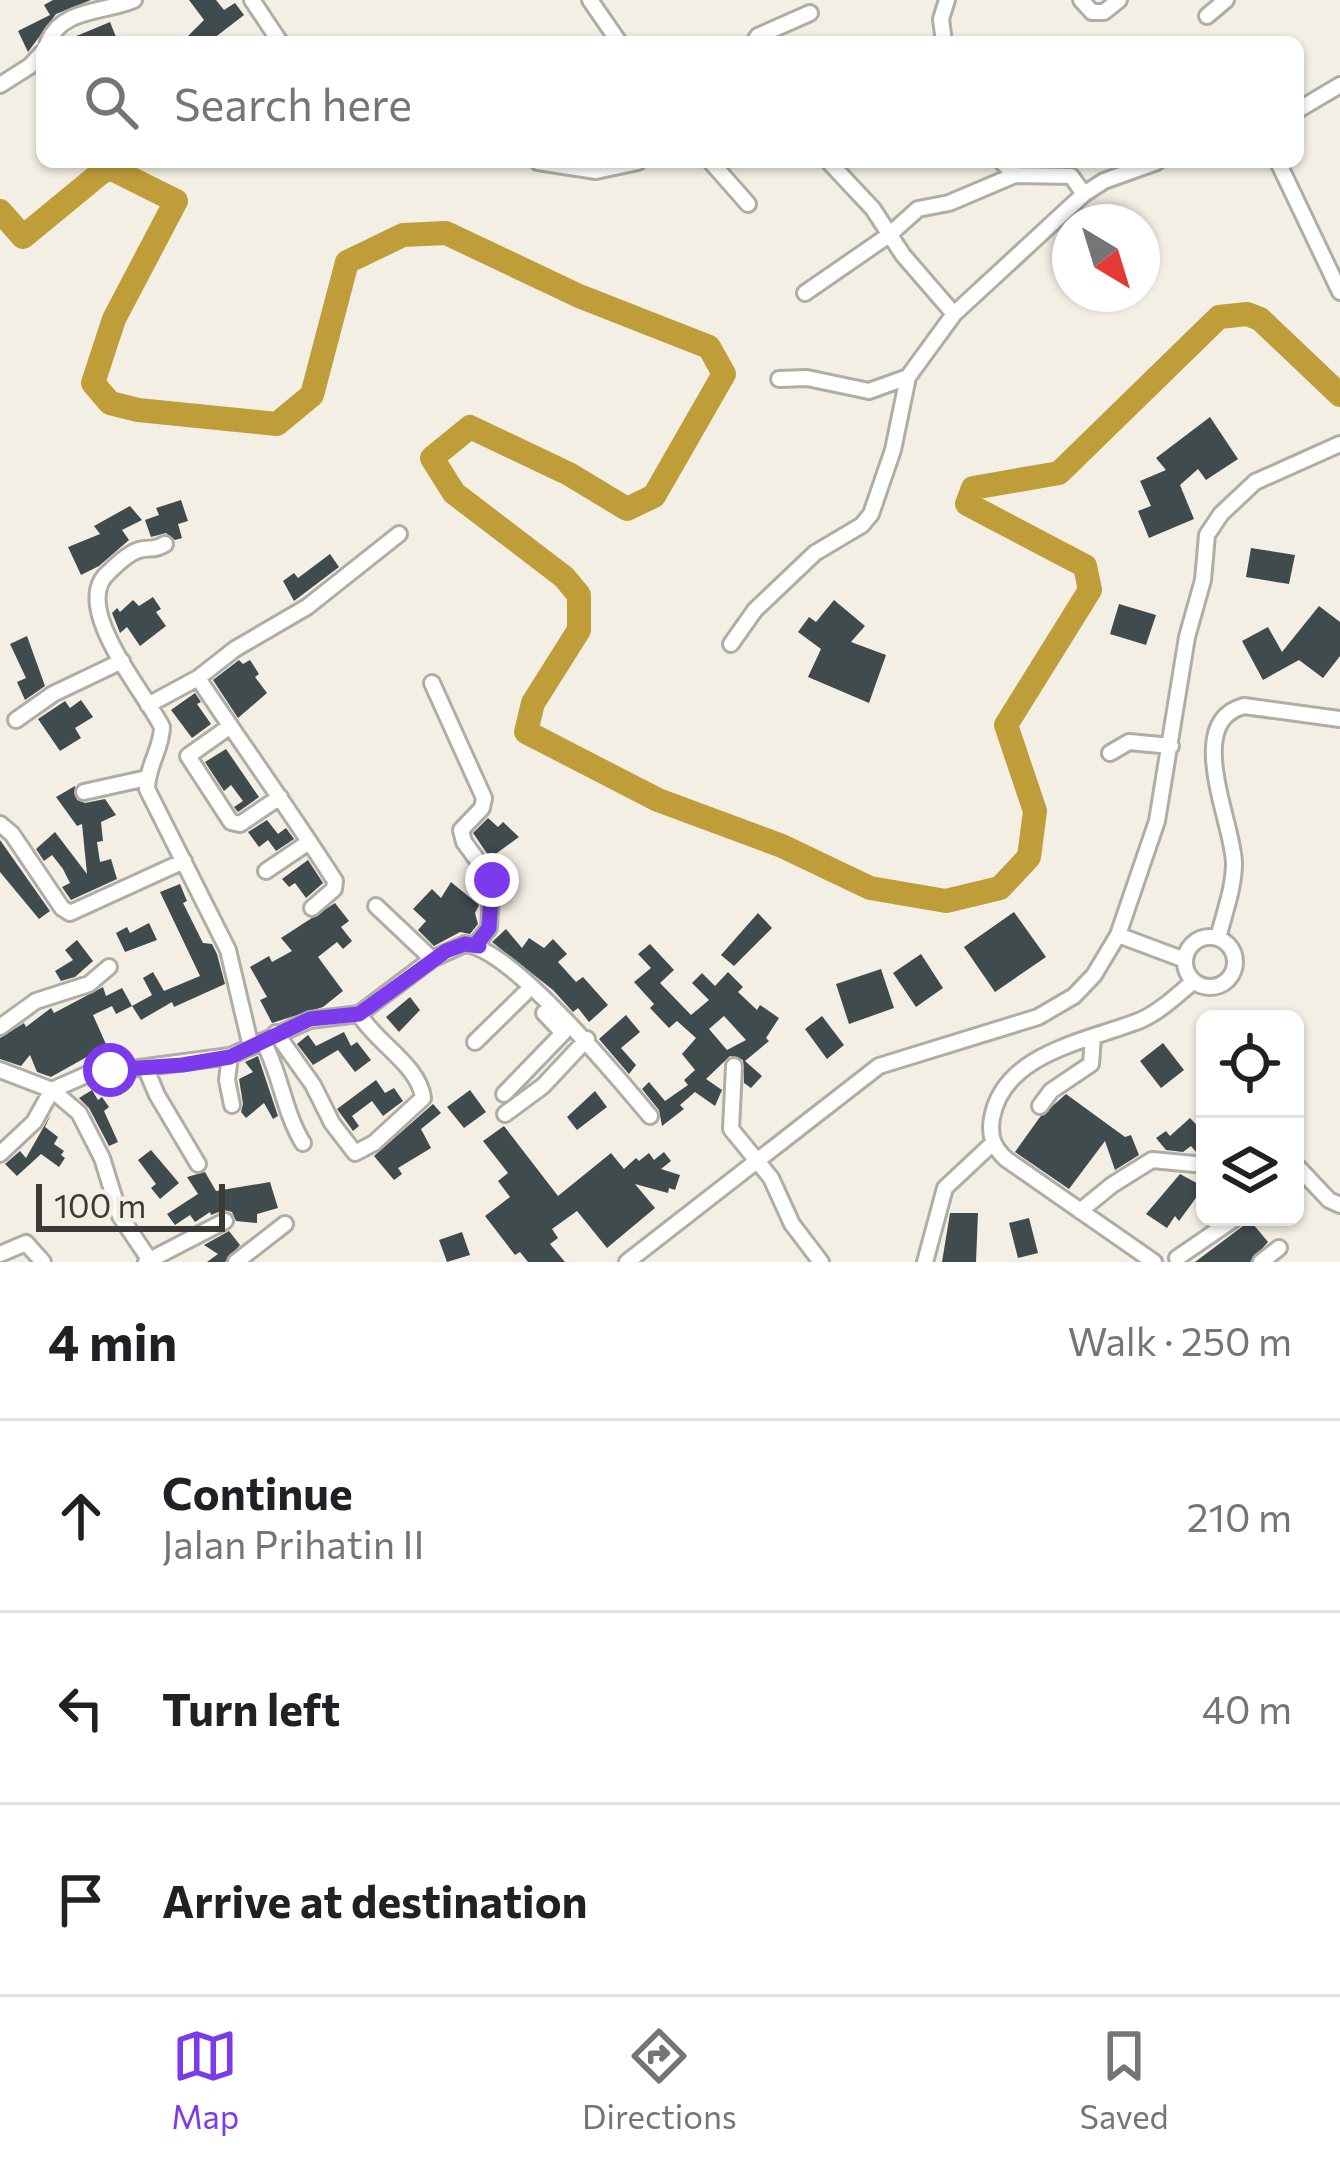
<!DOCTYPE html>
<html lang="en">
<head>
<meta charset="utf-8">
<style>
  :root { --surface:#fff; --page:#f6f6f6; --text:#202124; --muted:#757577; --line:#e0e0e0; --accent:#7c3aed }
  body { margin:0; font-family:Commissioner,sans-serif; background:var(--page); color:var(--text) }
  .controls { position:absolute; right:36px; bottom:36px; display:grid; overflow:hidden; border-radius:18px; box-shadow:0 3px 9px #0004 }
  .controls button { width:108px; height:108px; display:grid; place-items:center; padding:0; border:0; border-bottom:3px solid var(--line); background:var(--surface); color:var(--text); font:60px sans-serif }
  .compass { position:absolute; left:1052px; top:204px; width:108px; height:108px; border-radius:50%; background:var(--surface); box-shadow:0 3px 9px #0004; rotate:142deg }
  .scale { position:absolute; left:36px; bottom:30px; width:189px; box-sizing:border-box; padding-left:12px; border:6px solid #3b3a36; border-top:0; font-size:33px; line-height:42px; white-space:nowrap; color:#3b3a36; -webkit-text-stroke:9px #f3efe4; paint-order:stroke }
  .stop { position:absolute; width:36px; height:36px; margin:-27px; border:9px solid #7c3aed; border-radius:50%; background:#fff }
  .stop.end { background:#7c3aed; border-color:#fff; box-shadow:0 3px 12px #0008 }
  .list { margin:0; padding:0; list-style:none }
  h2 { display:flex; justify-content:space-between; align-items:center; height:156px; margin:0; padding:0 48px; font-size:51px }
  h2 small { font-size:39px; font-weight:400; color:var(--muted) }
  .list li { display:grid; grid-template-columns:78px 1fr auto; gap:36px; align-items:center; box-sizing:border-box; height:192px; padding:0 48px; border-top:3px solid var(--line) }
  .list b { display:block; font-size:45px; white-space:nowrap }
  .list p { margin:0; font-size:39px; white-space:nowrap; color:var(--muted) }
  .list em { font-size:39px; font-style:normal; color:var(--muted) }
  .icon { flex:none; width:66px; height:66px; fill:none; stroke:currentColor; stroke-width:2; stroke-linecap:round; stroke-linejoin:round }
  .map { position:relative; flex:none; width:1340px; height:1262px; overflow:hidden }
  .search { position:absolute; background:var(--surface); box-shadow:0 3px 9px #0004; left:36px; right:36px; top:36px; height:132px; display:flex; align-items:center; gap:30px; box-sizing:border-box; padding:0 42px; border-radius:18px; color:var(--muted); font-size:45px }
  .sheet { height:732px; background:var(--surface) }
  nav { display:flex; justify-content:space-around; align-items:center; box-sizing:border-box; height:168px; border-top:3px solid var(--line); background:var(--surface); font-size:33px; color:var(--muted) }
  nav a { display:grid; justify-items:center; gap:6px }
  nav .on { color:var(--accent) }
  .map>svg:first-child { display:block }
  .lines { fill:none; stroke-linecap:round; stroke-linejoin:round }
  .river { stroke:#bf9e3a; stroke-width:24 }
  .building { fill:#404b4d; fill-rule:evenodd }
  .street-casing { stroke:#b0ada3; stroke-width:20 }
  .street { stroke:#fff; stroke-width:14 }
  .route { stroke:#7c3aed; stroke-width:15 }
</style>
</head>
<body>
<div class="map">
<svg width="1340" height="1262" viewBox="0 0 1340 1262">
  <rect width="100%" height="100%" fill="#f3efe4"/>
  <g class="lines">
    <path class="river" d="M0,211L23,237L108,167L176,201L114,319L93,383L110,403L138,410L277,424L312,395L347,262L403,235L446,233L579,296L709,347L724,374L654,496L627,509L569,474L470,427L432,458L454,493L564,577L579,595V630L533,703L526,732L658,800L782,846L870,888L946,901L1000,888L1029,857L1035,811L1006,725L1090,590L1085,566L967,504L973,488L1059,473L1219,317L1247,314L1260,319L1340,395"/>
  </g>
  <path class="building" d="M53,0H91L56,14L28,52L18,31L50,15L44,5Z
    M189,0H216L224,10L235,3L244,15L209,42H182L204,20Z
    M110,22L118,42H62Z
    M1210,417L1238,459L1206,480L1198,469L1180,485L1194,519L1149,538L1138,511L1151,506L1140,481L1166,470L1156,458Z
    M181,500L188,521L178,524L182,538L175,540L166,533L151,537L145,520L159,515L156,508Z
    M130,506L142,520L122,530L129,540L99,566L81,575L68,547L100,534L94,526Z
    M1251,548L1295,555L1289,584L1246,577Z
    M330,554L339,567L294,601L283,581L294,573L298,578Z
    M153,597L161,609L156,612L166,626L140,646L127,627L120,633L112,613L117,608L120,612L133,600L139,606Z
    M834,600L865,626L851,642L886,655L869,703L808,677L821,649L798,632L809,617L816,622Z
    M1119,604L1156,615L1146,645L1110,634Z
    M1319,606L1340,622V656L1323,678L1299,660L1263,680L1242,641L1268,627L1282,652Z
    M27,636L45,686L25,700L17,682L26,678L10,644Z
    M239,660L243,664L250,660L259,674L255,677L267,693L238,718L213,680Z
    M195,693L201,702L197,704L211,724L192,738L171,710Z
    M81,700L93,717L75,728L81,738L60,751L38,719L65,701L70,708Z
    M226,749L259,797L238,812L234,807L243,801L231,785L224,791L205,762Z
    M75,786L77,800L85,803L105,799L116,815L101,822L103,841L97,842L100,862L111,859L117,879L71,900L62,887L70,883L63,869L52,855L44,861L36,849L55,832L87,874L82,824L77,826L56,797Z
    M488,818L498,827L503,822L519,837L490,858L473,833Z
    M267,820L278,834L286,828L294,839L276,851L268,840L259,847L248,832Z
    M0,840L50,911L39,919L0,872Z
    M308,860L323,883L306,898L295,883L289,887L282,879Z
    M451,882L479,905L475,913L478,924L470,934L460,932L434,946L418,930L426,921L413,909L432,889L441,898Z
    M180,884L187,901L183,903L203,943L212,944L217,954L225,984L174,1007L172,1002L141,1020L132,1006L152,995L143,978L153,972L164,991L200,976L160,892Z
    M335,903L349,921L341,927L352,941L343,949L337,942L318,957L343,991L323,1007L272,1023L260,1000L267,997L250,967L269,956L272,962L292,951L281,938Z
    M1014,912L1046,957L995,992L964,947Z
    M758,913L772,928L734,966L721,955Z
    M149,923L157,940L125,952L116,933L127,927L130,933Z
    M506,929L522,948L529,938L544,948L553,939L567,954L558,962L576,982L583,977L608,1005L589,1022L578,1008L573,1012L553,990L492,942Z
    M77,940L93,961L75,977L61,981L55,971L73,960L65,950Z
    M650,944L674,970L660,983L691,1015L709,1000L692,983L702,973L715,986L728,972L743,987L738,992L757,1010L760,1005L779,1018L766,1038L769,1041L745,1061L762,1076L751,1088L744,1083L743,1060L730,1056L706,1079L722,1090L715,1106L695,1092L680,1105L684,1109L662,1126L659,1110L642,1089L649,1082L665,1101L688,1085L684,1080L695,1070L682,1054L696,1038L677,1021L669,1028L650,1008L654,1004L634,982L651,968L638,954ZM724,1016L746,1040L727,1050L709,1029Z
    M921,954L943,988L916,1007L893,973Z
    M881,969L894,1008L849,1024L836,984Z
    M103,987L106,996L122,988L132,1006L116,1014L112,1006L93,1015L113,1060L95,1062L92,1054L51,1077L37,1072L30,1055L21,1066L0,1059V1038L24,1023L26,1027L51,1008L54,1013Z
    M410,997L420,1010L399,1032L386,1017Z
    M626,1015L640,1032L621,1048L636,1065L629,1074L599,1039Z
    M822,1016L844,1045L827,1059L805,1029Z
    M344,1032L351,1046L357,1042L371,1060L355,1072L338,1050L313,1065L297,1044L308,1035L316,1046Z
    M1163,1043L1184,1070L1161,1088L1140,1061Z
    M258,1056L278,1116L273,1119L264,1103L246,1118L241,1112L243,1104L239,1079L253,1072L245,1062Z
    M376,1080L385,1093L394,1088L403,1101L383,1116L372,1101L352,1116L359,1126L353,1131L337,1109Z
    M92,1090L98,1100L102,1097L109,1107L104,1111L118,1142L109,1146L89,1108L79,1098Z
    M470,1090L486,1112L464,1128L447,1107Z
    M595,1091L607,1107L577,1130L567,1117Z
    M1066,1094L1125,1137L1131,1135L1139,1155L1115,1170L1105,1141L1069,1189L1015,1152L1040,1117Z
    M433,1104L441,1113L421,1129L431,1148L398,1168L402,1174L394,1180L374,1156Z
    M51,1114L45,1127L58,1137L54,1144L64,1151L61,1155L65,1158L59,1167L41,1154L17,1176L5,1164L20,1151L26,1158Z
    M1190,1118L1205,1134V1154L1197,1153L1191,1146L1183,1152L1166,1150L1156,1138L1166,1131L1170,1136Z
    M504,1126L558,1196L611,1153L624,1169L636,1158L639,1161L649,1153L654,1160L664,1152L671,1161L661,1169L680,1175L675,1190L669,1188L668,1193L635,1184L655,1208L607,1248L577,1211L552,1229L558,1238L550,1244L565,1262H528L520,1252L515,1255L485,1216L510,1197L498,1181L508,1173L483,1141Z
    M151,1150L179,1183L160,1199L151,1188L156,1184L138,1160Z
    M205,1172L216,1191L270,1182L278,1208L257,1214V1223L236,1221L232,1212L224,1210L211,1215L210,1212L195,1222L190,1215L175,1225L167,1214L198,1194L187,1177Z
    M1180,1174L1204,1187L1179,1221L1175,1216L1167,1228L1146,1214Z
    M950,1213H978L976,1262H942Z
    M1029,1218L1038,1253L1018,1258L1009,1223Z
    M1248,1218L1268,1242L1250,1262H1195L1243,1226Z
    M229,1231L240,1245L225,1262H207L218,1254L204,1245Z
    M462,1232L470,1255L447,1262L439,1240Z"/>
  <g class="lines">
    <defs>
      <path id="street" d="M252,0L280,42
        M590,0L619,42
        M1081,0L1092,12H1104L1119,0
        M1207,16L1226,0
        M48,42C63,8 103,13 134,0
        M754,42L758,36L810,13
        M944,42L941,19L947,0
        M0,85L30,66L42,53
        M1298,110L1340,85
        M538,162L596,171L638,162
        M711,162L748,204
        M829,162L873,209L903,255L954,314L1084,194L1104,181L1157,162
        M1002,162L1015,175L1071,176L1084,194
        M1278,162L1340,292
        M805,293L889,235L918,209L949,203L1015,175
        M779,379L807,378L869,391L908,377
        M165,544C154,551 150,547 139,550C129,553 116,565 109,572C69,605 144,691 162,727C162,748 147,766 147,789L228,950L251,1047
        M731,644L755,610L815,553L862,525L871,514L893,450L908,377L954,314
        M198,678C243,746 291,812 335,881L334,889L312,908
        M432,683L484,798L482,808L461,830L464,842L492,880L489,928L478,942L479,947
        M148,705L198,678L235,649L307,607L399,534
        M16,720L53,694L122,661
        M229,727L188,756L231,822L240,824L280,797
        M1110,753L1129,742L1171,746
        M84,792L147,778
        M0,824L12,834L62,908L70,913L184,861
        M266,871L309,842
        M376,906L432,959
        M1118,935L1185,960
        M1185 962a25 25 0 1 1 50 0a25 25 0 1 1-50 0Z
        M1218,938C1224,914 1234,888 1234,863C1233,822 1183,722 1244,706L1340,719
        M0,1027L36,1001L89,984L109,967
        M276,1033L313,1085L332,1123L355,1153L374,1143L423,1098C419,1065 376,1043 359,1014
        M263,1041C281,1074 283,1110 303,1143
        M475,1042L524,994
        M230,1056L227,1080L232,1105
        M734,1066L731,1129L771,1178L792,1224L821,1262
        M146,1069L157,1095L198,1164
        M0,1070L52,1090L79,1113L102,1158L120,1216L151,1262
        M504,1094L563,1033L544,1013
        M1040,1106L1051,1091L1091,1064L1093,1037
        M505,1114L543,1086L587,1039
        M0,1154L34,1122L52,1090L86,1075L230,1056L310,1020L359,1014L432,959L465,944C512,949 618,1078 650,1116
        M1295,1164L1329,1200L1340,1205
        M1080,1211L1112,1185L1152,1160L1205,1165
        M0,1254L26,1243L43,1262
        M1177,1258L1237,1217
        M146,1262L225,1221
        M236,1262L285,1224
        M627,1262L879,1066L1038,1017L1074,996L1094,975L1118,935L1157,821L1187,637L1203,580L1207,535L1221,514L1255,482L1340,444
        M925,1262L945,1188L993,1143
        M1154,1262L1006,1159C993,1147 989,1136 992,1118C1004,1052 1089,1041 1141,1020C1161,1011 1177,995 1194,981
        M1261,1262L1279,1248"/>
    </defs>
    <use href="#street" class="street-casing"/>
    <use href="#street" class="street"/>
  </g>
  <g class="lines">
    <path class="route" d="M110,1070L182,1065L230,1057L310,1019L359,1014L446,951L465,944L479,946L478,942L489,928L492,880"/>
  </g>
</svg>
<div class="controls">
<button><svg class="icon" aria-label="locate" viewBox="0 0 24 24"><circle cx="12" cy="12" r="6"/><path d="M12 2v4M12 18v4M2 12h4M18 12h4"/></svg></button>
<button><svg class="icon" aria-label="layers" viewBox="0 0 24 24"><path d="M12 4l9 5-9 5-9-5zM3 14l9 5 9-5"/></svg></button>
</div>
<svg class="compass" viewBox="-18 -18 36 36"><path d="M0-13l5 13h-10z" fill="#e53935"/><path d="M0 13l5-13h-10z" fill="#757577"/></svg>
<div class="scale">100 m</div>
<div class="stop" style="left:110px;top:1070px"></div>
<div class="stop end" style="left:492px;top:880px"></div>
<div class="search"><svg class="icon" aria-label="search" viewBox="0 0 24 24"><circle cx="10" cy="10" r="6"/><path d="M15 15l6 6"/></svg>Search here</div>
</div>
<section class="sheet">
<h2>4 min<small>Walk · 250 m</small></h2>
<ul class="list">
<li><svg class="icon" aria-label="ahead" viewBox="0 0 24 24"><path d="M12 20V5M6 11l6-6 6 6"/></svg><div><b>Continue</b><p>Jalan Prihatin II</p></div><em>210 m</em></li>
<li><svg class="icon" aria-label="left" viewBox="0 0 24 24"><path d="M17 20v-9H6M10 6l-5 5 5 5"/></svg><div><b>Turn left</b></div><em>40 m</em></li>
<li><svg class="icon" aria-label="arrive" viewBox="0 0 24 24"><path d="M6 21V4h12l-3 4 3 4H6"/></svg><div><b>Arrive at destination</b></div></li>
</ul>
</section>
<nav>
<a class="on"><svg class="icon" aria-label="map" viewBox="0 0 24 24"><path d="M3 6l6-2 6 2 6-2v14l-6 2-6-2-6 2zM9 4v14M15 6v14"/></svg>Map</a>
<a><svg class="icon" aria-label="directions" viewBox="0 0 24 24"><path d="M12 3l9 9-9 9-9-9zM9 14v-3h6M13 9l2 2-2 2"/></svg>Directions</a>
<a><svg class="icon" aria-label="saved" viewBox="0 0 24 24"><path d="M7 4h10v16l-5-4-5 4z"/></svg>Saved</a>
</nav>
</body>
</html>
